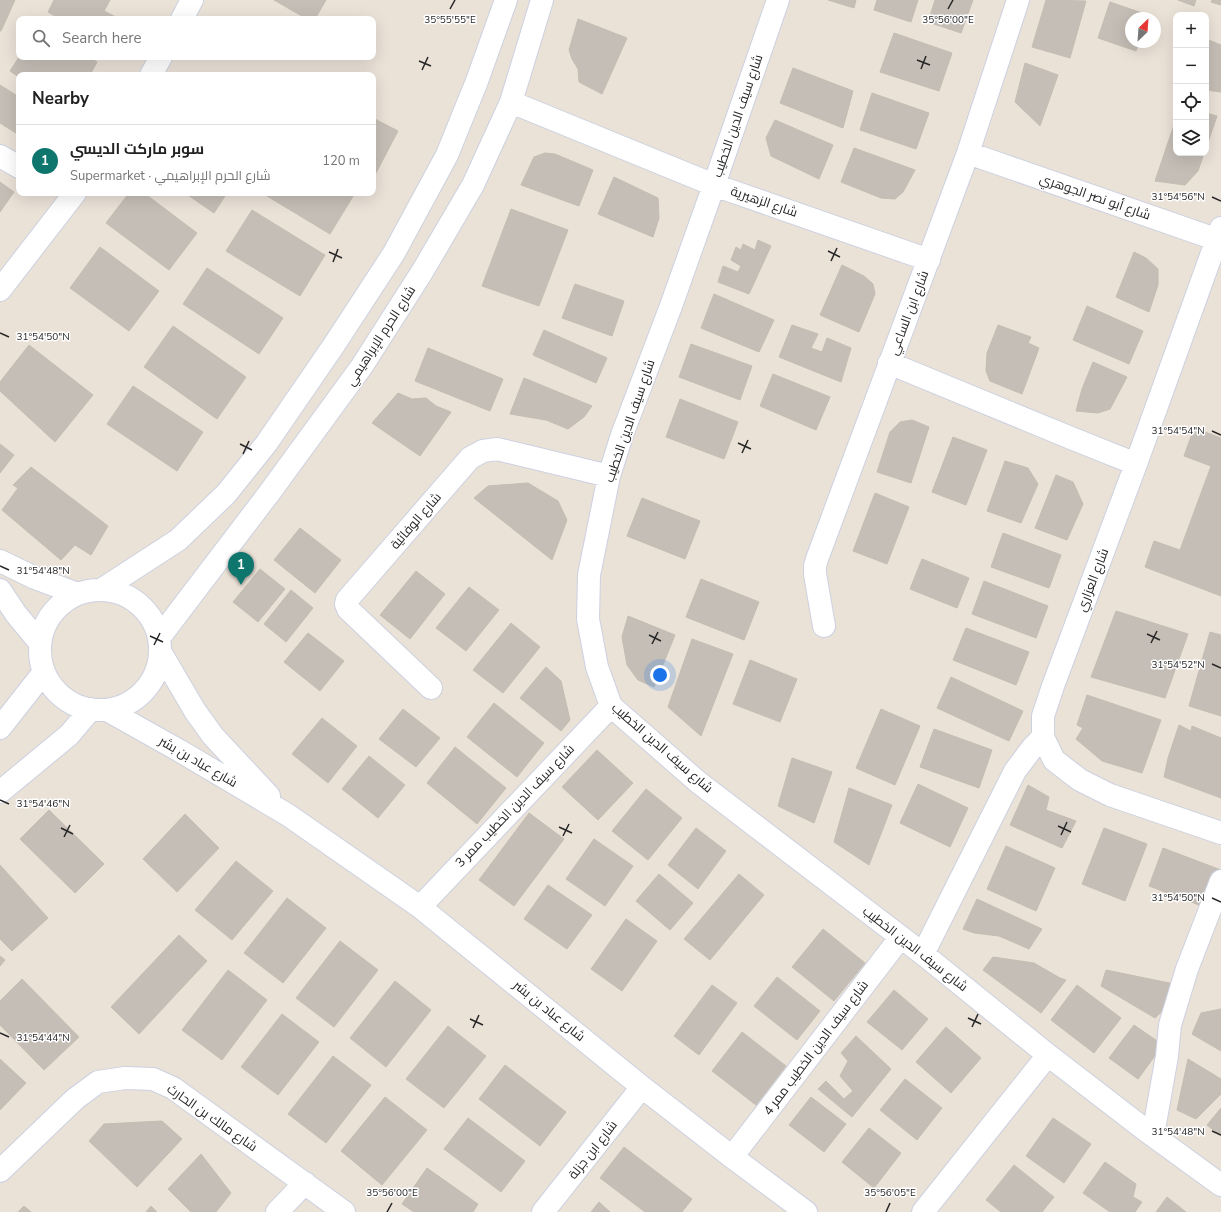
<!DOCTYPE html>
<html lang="en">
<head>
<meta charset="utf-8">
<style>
  :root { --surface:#fff; --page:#f2f2f2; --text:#222; --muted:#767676; --line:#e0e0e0; --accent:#0f766e }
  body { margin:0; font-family:"Nunito Sans",Cairo,sans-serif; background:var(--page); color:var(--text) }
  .controls { position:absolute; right:12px; top:12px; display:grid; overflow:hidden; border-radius:8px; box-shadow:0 4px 16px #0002 }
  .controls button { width:36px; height:36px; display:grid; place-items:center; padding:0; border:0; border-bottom:1px solid var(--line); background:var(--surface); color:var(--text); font:20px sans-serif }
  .compass { position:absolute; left:1125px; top:12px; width:36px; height:36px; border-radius:50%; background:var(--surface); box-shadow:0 4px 16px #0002; rotate:25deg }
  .you { position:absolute; left:660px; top:675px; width:14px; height:14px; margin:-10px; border:3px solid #fff; border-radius:50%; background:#1a73e8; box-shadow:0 0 0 6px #1a73e833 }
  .badge { display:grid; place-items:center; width:26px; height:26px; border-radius:50%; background:var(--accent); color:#fff; font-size:13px; font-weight:700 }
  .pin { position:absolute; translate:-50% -33px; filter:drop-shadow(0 1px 2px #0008) }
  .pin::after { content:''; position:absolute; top:21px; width:14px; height:12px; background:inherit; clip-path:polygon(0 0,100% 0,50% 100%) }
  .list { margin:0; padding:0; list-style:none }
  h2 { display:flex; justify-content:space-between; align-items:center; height:52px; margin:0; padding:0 16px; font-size:17px }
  h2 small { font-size:13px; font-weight:400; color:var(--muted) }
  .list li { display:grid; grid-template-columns:26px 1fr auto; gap:12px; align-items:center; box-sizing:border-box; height:72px; padding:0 16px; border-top:1px solid var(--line) }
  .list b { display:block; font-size:15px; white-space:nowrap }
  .list p { margin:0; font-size:13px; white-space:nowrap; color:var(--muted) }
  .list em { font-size:13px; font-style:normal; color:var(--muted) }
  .icon { flex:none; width:22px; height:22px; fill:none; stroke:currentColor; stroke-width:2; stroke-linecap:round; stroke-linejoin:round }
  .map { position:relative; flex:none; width:1221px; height:1212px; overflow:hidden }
  .search { position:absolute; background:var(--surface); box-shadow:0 4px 16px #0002; left:16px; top:16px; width:360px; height:44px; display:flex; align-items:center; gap:10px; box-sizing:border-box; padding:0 14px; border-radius:8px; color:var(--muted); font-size:15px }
  .panel { position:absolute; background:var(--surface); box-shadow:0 4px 16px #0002; left:16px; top:72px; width:360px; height:124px; border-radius:8px }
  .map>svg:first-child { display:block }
  .building { fill:#c5beb7; stroke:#c5bdb1 }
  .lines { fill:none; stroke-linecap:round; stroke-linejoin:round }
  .minor-casing { stroke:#ccd1e1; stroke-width:24 }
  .minor { stroke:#fff; stroke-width:22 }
  .ticks { fill:none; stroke:#262626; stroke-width:1.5 }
  .labels { text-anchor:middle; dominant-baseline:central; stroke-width:3; stroke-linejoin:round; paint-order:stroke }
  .street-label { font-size:13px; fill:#262626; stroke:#fff }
  .ticks-label { font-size:10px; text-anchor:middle; fill:#262626; stroke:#fff; stroke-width:3; stroke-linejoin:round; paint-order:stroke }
</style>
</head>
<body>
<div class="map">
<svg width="1221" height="1212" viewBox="0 0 1221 1212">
  <rect width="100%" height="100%" fill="#eae1d7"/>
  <path class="building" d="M0,0H15L1,31H0Z
    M54,0H110L104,11L116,17V19H60L48,12Z
    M274,0H326L315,19H307Z
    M828,0H856L854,8Z
    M877,0H918L911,22L874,10Z
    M935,0H973L961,33L928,22Z
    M1046,0L1086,1L1070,58L1032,47Z
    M1178,0H1196L1194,6Z
    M1212,0H1221V5L1211,2Z
    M1110,2L1148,15L1147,18H1131V42H1139L1136,51L1098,38Z
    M578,19L627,38L602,94L579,82L578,69L572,59L569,50Z
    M894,33L952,53L939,91L880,72Z
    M1206,39L1221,45V92L1206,90Z
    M19,57H89L97,62L90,75H19V77L10,71Z
    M1025,63L1058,75L1040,126L1015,102Z
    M793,68L853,91L843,128L780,103Z
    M0,85L19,97V135L0,123Z
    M872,93L929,113L916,149L860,130Z
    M1206,113L1217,116L1206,148Z
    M373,118L398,131L376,173L373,172Z
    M1176,119V153H1204L1198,171L1185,185L1155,181Z
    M775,120L833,145L819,179L771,156L766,138Z
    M854,148L915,170L903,192L895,199L881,198L841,182Z
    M545,153L555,154L593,170L579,206L521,185L534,157Z
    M614,177L658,198L659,218L653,237L598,214Z
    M0,182L14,192L0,212Z
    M129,193H144L197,233L169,270L106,223Z
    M185,193H227L214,213Z
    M262,193H355L330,234Z
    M511,209L568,230L539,306L482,286Z
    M252,210L325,255L300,296L226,251Z
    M758,240L771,246L749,294L718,282L723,266L738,272L741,266L731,260L736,247L741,250L743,244L755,250Z
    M100,247L159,291L129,331L70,288Z
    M1134,252L1146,258L1158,269V285L1149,312L1116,297Z
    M842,265L864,276L873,284L875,294L859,332L820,315Z
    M207,268L283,318L259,354L183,304Z
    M575,284L624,301L612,336L562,318Z
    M714,294L774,320L759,352L701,328Z
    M1087,306L1143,331L1129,364L1073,340Z
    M792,325L818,334L811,348L822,352L827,338L851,348L841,382L779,357Z
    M998,325L1031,337L1028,343L1039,348L1022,394L990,381L986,371L987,353Z
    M173,326L246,377L217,419L144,367Z
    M544,330L607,358L596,383L533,355Z
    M691,344L752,366L740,400L679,377Z
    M29,345L93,395L55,442L0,391V382Z
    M428,348L503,379L490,411L415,381Z
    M1093,362L1127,377L1110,409L1098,413L1076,411L1082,389Z
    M773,374L830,397L816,430L760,406Z
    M524,378L592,406L584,417L568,429L546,420L510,414Z
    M133,386L203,432L177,471L107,424Z
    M398,393L412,399L426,398L436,406L451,412L420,456L372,423Z
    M680,399L738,422L724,459L666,437Z
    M912,420L929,427L911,483L877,472L890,432L900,422Z
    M1194,428L1221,438V596L1145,567L1154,541L1180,550L1211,466L1184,456Z
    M953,437L987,450L966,505L932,492Z
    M0,444L14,455L0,473Z
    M1005,461L1028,468L1038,484L1021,523L987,511Z
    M31,467L108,526L91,555L75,545L61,560L2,510L18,488L13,485Z
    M1056,475L1073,482L1083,504L1067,540L1035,528Z
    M528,483L558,501L567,520L552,560L474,498L488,486Z
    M875,493L909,507L887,564L853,551Z
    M642,498L700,521L685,559L627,536Z
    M300,528L341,560L315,593L274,560Z
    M1003,533L1061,555L1049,588L991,567Z
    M922,559L969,578L957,608L910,589Z
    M260,569L285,589L258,622L233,602Z
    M416,571L445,594L410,639L380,615Z
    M701,579L759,602L744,640L686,617Z
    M984,581L1048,606L1036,638L972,614Z
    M469,587L499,610L466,651L436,628Z
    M291,590L313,608L286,642L264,624Z
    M1116,611L1188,634L1165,698L1091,677Z
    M628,616L675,635L654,687L638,680L627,665L622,637Z
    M511,623L540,647L503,693L473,670Z
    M966,628L1029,652L1016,685L953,660Z
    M1210,632L1221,635V716L1189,706Z
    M308,633L344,661L320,691L284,662Z
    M692,639L733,654L701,736L668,707Z
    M750,660L797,679L780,722L733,704Z
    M546,667L561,681L570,720L561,731L520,698Z
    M951,677L1023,711L1009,741L937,708Z
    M1087,695L1161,720L1142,773L1102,761L1076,739L1083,728L1077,725Z
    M494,703L544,743L517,777L467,737Z
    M403,709L440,738L416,767L379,739Z
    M881,709L920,726L895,785L856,768Z
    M322,718L357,746L328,783L292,754Z
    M1179,725L1191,731L1192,726L1221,738V798L1164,777L1168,758Z
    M934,729L992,750L979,788L920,767Z
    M455,747L506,788L477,824L427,783Z
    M597,750L633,783L598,820L562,787Z
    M369,756L405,785L378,818L342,789Z
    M792,758L832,772L814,823L778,806Z
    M918,784L968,808L950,847L900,823Z
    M1028,785L1049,797L1046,810L1076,821L1062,848L1010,825Z
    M849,788L892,805L869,865L834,842Z
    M646,789L682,818L648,860L612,831Z
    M49,810L104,864L75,893L20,839Z
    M529,813L564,839L514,906L479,880Z
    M185,814L219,848L177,892L143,859Z
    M696,828L726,851L698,889L668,865Z
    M1104,828L1147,844L1125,901L1082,884Z
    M594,839L633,866L605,906L566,879Z
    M1006,846L1055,868L1036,911L987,889Z
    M1163,848L1221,870L1207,908L1149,886Z
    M236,861L273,891L232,940L195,910Z
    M0,865L48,918L12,951L0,939Z
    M659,874L693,903L670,930L636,901Z
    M739,874L764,895L710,960L684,939Z
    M548,885L592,915L567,949L524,919Z
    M287,898L326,928L283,983L244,953Z
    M977,899L1042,929L1029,949L999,936L974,933L963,929Z
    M626,919L657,941L622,991L591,969Z
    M823,929L865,963L834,1001L792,967Z
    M179,935L207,961L139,1034L111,1007Z
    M340,941L378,970L334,1027L296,998Z
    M0,956L5,960L0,966Z
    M993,957L1034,963L1060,978L1066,980L1041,1013L983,970Z
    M228,970L267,1000L222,1060L182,1030Z
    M1106,970L1174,984L1172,1002L1155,1018L1101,986Z
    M777,977L820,1011L797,1040L754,1006Z
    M22,979L79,1037L44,1070L0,1025V1001Z
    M395,981L431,1010L386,1067L350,1038Z
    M712,985L737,1003L699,1055L674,1036Z
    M1077,985L1121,1018L1094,1053L1051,1020Z
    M894,990L928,1019L902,1050L867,1022Z
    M1221,1009V1051L1192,1034L1201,1013Z
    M282,1014L319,1042L278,1095L241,1067Z
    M1134,1025L1163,1045L1138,1079L1109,1058Z
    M448,1026L486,1056L444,1108L406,1079Z
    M946,1027L981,1058L951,1093L916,1062Z
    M742,1032L786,1066L756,1105L712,1071Z
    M856,1036L891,1069L852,1117L818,1089L826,1081L844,1099L853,1091L840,1076L848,1061L841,1053Z
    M333,1056L371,1085L326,1143L288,1114Z
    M0,1059L26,1083L0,1110Z
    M1188,1059L1221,1079V1094L1196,1119L1177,1110Z
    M505,1065L566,1112L540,1146L479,1099Z
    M905,1079L942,1108L917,1140L880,1110Z
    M385,1097L427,1130L382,1185L341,1151Z
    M811,1097L846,1124L824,1152L789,1125Z
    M1221,1108V1136L1207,1125Z
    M468,1118L525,1161L501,1192L444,1149Z
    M1053,1118L1091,1144L1064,1183L1026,1156Z
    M162,1121L182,1139L137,1187L89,1141L104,1124Z
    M869,1128L901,1153L874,1188L842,1162Z
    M624,1147L692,1199L682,1212H645L600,1178Z
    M201,1154L231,1193L216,1212H191L168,1189Z
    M1105,1162L1136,1184L1133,1197L1142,1202L1135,1212H1110L1083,1193Z
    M1014,1165L1054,1197L1042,1212H1001L986,1200Z
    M427,1168L478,1204L473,1212H414L402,1204Z
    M1167,1197L1186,1212H1156Z
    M599,1202L610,1212H591Z
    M24,1206L31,1212H18Z
    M151,1206L157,1212H146Z"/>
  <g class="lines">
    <defs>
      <path id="minor" d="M778,0L714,185L671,306L622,435L609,476L589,575L588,619L597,667L611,706L698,782L923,954L1048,1055L1144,1129L1221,1185
        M182,19L192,0
        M151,75L161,57
        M511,102L714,185L929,260
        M968,153L1221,241
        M0,156L19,167
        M1221,228L1136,464L1053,686L1043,716V737L1054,760L1080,780L1110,795L1221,833
        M0,290L75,193
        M889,363L1071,438L1136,464
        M0,561L35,578L75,593
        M0,590L16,614L40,643
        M101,590L178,540L226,494L266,444L334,345L394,253L447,155L477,81L506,0
        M40 650a60 60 0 1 1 120 0a60 60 0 1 1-120 0Z
        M824,626L815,574V566L817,559L968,153L1018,0
        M159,638L270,492L362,366L422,272L473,185L511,102L542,0
        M161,653L195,711L213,736L269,796
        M431,688L348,609L346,604L347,600L470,458L483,451L497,449L609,476
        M107,710L180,751L288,815L420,907L642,1087L732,1157L806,1212
        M0,728L44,672
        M0,792L69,735L91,709
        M420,907L611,706
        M923,954L1015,771L1033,747L1043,737
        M1153,1135L1167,1056L1170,1025L1187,969L1221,881
        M732,1157L900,938
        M0,1171L75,1099L98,1082L125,1078L153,1079L173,1088L344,1212
        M277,1212L305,1183
        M543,1212L642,1087
        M923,1212L1048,1055"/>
    </defs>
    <use href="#minor" class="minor-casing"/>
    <use href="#minor" class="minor"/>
  </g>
  <path class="ticks" d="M450,9L455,0M948,9L953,0M917,60L930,65M419,61L431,66M921,69L926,56M422,70L428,57M1212,197L1221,201M828,251L840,257M329,252L342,258M831,261L837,248M333,262L338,249M0,333L9,337M1212,431L1221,435M738,443L751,449M240,444L252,450M742,453L748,440M243,454L249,441M0,566L9,570M1147,634L1160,640M649,635L661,641M150,636L163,642M1151,643L1157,631M652,644L658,632M154,645L160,633M1212,664L1221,668M0,800L9,804M1058,826L1071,832M559,827L572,833M61,828L73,834M1061,835L1067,822M563,836L569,824M64,837L70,825M1212,898L1221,902M968,1018L981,1024M470,1019L483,1025M972,1027L978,1014M473,1028L479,1015M0,1033L9,1037M1212,1131L1221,1135M387,1212L392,1203M886,1212L890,1203"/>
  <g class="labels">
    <g class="street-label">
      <text transform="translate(738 116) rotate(-71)">شارع سيف الدين الخطيب</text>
      <text transform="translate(1095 197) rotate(19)">شارع أبو نصر الجوهري</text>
      <text transform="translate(764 202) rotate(19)">شارع الزهيرية</text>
      <text transform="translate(909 313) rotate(-69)">شارع ابن الساعي</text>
      <text transform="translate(381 336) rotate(-57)">شارع الحرم الإبراهيمي</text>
      <text transform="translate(630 421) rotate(-71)">شارع سيف الدين الخطيب</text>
      <text transform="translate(416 521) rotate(-49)">شارع الوفائية</text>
      <text transform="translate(1093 580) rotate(-69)">شارع العزاري</text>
      <text transform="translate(662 748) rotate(41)">شارع سيف الدين الخطيب</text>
      <text transform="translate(198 762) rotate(30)">شارع عباد بن بشر</text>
      <text transform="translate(515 806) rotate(-46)">شارع سيف الدين الخطيب ممر 3</text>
      <text transform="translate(915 949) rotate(38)">شارع سيف الدين الخطيب</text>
      <text transform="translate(549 1011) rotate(39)">شارع عباد بن بشر</text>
      <text transform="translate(816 1048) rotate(-53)">شارع سيف الدين الخطيب ممر 4</text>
      <text transform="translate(212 1118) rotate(35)">شارع مالك بن الحارث</text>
      <text transform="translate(593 1150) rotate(-52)">شارع ابن جزلة</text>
    </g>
  </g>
  <g class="ticks-label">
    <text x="450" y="23">35°55'55"E</text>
    <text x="948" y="23">35°56'00"E</text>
    <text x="1178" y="200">31°54'56"N</text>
    <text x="43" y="340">31°54'50"N</text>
    <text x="1178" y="434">31°54'54"N</text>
    <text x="43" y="574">31°54'48"N</text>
    <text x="1178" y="668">31°54'52"N</text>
    <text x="43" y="807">31°54'46"N</text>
    <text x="1178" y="901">31°54'50"N</text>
    <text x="43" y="1041">31°54'44"N</text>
    <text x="1178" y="1135">31°54'48"N</text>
    <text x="392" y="1196">35°56'00"E</text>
    <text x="890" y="1196">35°56'05"E</text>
  </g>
</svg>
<div class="controls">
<button>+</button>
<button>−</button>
<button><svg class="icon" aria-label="locate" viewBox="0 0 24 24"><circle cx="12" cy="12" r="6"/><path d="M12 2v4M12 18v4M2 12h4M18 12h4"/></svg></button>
<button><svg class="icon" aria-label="layers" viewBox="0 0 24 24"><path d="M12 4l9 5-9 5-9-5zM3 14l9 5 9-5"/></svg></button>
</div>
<svg class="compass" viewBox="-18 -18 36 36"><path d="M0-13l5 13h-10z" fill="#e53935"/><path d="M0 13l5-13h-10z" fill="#767676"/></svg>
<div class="you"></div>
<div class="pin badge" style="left:241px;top:585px">1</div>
<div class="search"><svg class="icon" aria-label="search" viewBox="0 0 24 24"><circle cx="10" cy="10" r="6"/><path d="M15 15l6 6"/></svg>Search here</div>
<section class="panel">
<h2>Nearby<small></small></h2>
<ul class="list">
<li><span class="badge">1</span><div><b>سوبر ماركت الديسي</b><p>Supermarket · شارع الحرم الإبراهيمي</p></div><em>120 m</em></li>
</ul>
</section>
</div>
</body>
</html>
